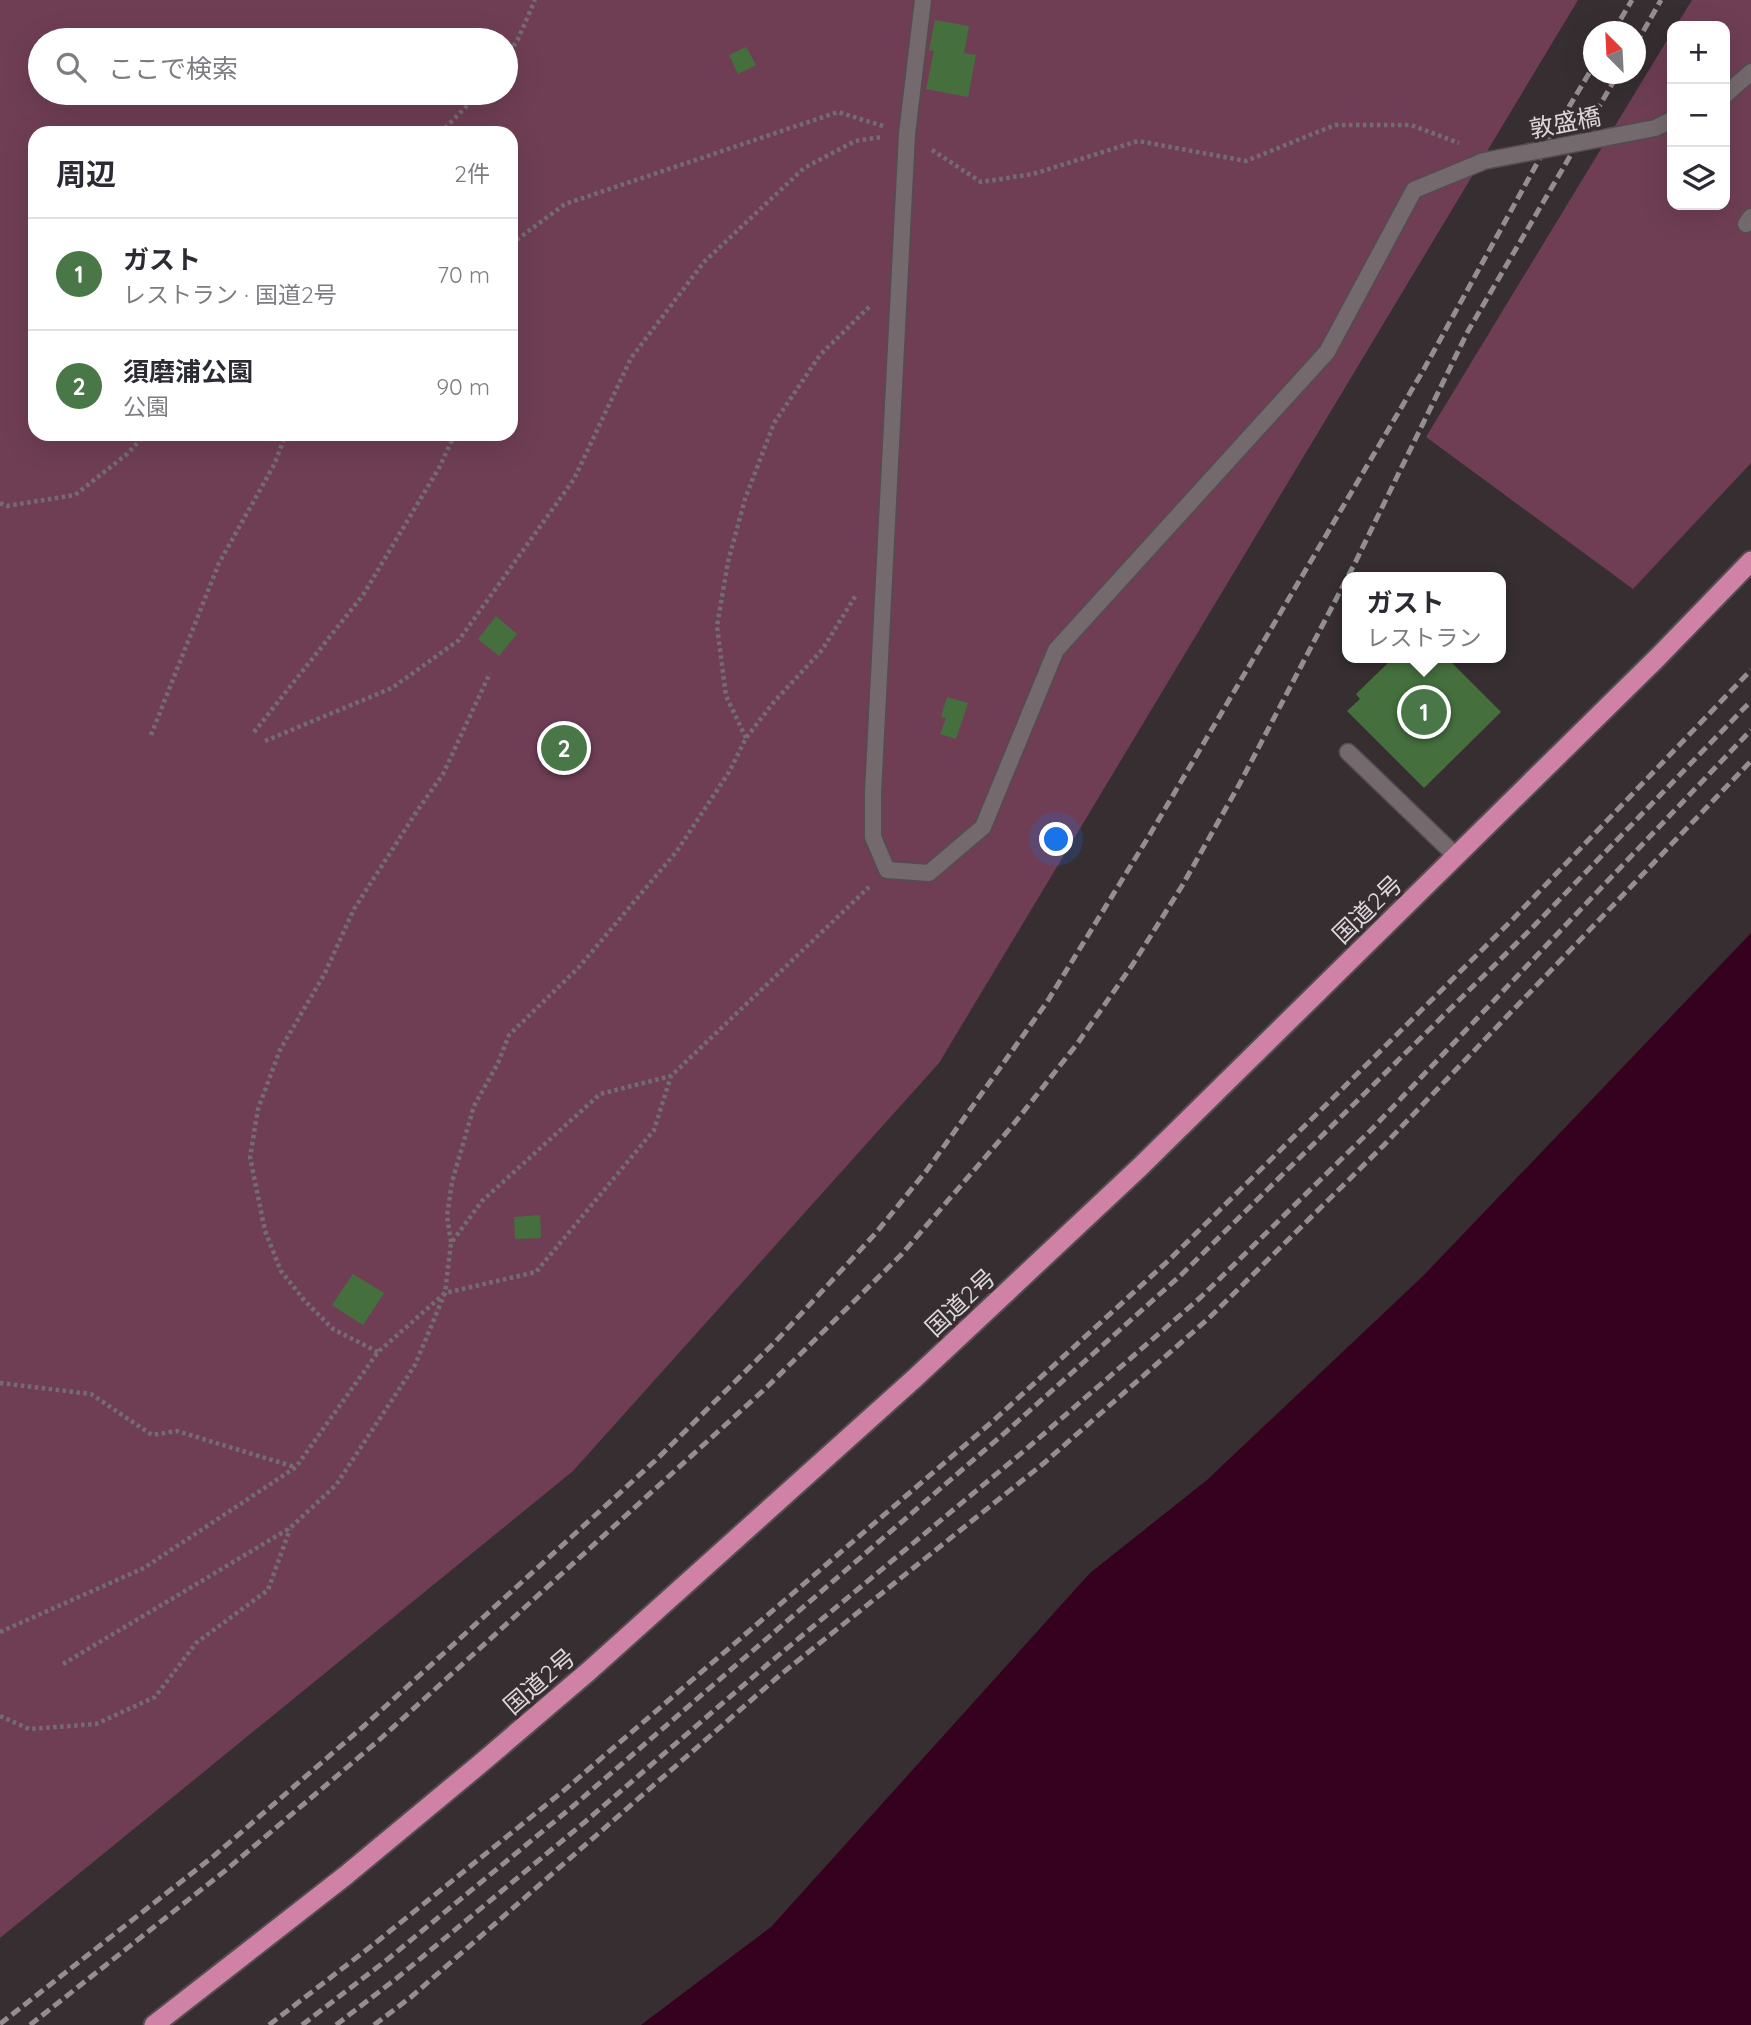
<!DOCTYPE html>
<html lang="ja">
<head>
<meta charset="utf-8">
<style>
  :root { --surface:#fff; --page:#f2f2f3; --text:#2b2b33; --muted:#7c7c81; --line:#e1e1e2; --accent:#4a7747 }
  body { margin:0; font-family:Quicksand,"Noto Sans JP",sans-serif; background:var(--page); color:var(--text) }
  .controls { position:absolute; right:21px; top:21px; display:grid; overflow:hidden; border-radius:14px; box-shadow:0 7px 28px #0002 }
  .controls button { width:63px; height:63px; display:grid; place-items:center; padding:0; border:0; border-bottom:2px solid var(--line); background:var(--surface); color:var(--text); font:35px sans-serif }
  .compass { position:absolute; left:1583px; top:21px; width:63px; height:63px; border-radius:50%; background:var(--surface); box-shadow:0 7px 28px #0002; rotate:336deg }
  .you { position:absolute; left:1057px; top:840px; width:24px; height:24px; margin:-18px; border:5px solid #fff; border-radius:50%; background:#1a73e8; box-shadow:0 0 0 10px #1a73e833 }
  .badge { display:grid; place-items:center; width:46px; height:46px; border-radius:50%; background:var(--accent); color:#fff; font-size:23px; font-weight:700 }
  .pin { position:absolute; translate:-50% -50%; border:4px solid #fff; box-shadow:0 2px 7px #0006 }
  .popup { position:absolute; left:1342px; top:572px; width:164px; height:91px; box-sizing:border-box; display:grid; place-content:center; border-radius:14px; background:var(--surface); filter:drop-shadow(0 2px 5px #0005); font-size:23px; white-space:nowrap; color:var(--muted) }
  .popup b { font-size:26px; color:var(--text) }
  .popup::after { content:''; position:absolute; left:50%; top:100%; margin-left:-14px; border:14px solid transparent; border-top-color:var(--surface) }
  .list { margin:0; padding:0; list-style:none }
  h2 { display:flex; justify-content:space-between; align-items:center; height:91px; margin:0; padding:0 28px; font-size:30px }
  h2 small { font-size:23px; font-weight:400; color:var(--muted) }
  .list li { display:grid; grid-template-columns:46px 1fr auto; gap:21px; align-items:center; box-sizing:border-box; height:112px; padding:0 28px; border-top:2px solid var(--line) }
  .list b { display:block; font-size:26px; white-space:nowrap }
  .list p { margin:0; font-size:23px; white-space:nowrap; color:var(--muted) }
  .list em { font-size:23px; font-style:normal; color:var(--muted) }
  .icon { flex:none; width:38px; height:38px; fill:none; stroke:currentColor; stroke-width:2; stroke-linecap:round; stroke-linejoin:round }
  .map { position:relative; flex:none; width:1751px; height:2025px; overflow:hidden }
  .search { position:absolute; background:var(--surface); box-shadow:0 7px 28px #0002; left:28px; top:28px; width:490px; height:77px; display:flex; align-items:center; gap:18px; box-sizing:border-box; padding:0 24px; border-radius:38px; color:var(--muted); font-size:26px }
  .panel { position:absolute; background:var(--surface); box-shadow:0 7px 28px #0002; left:28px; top:126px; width:490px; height:315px; border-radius:21px }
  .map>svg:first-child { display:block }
  .green { fill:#6f3e55; fill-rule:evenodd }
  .water { fill:#36011f }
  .building { fill:#45703e }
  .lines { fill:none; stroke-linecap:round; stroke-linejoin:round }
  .service-casing { stroke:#534c50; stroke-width:19 }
  .trunk-casing { stroke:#534c50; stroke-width:23 }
  .path { stroke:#746d70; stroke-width:4.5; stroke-dasharray:3.5 3.5; stroke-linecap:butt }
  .service { stroke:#74696d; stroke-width:16 }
  .trunk { stroke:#d082a6; stroke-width:19 }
  .rail { stroke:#958e91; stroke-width:5; stroke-dasharray:10 5; stroke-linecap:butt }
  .service-bridge-casing { stroke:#534c50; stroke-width:19; stroke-linecap:butt }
  .service-bridge { stroke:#74696d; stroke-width:16 }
  .labels { text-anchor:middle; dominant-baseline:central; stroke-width:7; stroke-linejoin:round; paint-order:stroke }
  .street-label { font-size:24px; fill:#ddd7da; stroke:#372e32 }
</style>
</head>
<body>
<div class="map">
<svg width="1751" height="2025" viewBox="0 0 1751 2025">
  <rect width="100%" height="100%" fill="#372e32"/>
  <path class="green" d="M0,0H1578L939,1063L573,1471L0,1938ZM40,40H506V93H40ZM35,133H511V434H35Z
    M1692,0H1751V463L1633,589L1426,437L1672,32V205H1725V26H1676Z"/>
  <path class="water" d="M1751,933V2025H641L771,1927L1090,1573L1207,1480L1423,1276Z"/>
  <path class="building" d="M935,20L969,26L964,53L976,55L968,97L926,89L934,51L929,50Z
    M746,47L756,65L738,74L729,55Z
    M496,616L517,634L499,656L478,639Z
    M1393,658H1447L1501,712L1424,788L1347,711L1360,699L1356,694Z
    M947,697L968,703L956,739L940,734L946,718L941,717Z
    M540,1215L541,1238L515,1239L514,1217Z
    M353,1274L384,1293L363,1325L332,1305Z"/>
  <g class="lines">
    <defs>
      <path id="service" d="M923,0L907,134L873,793V837L887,870L929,873L983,827L1056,650L1327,352L1414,190L1484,161
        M1725,95L1751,72
        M1655,128L1672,120
        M1746,224L1751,217
        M1348,752L1456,856"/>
      <path id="trunk" d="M154,2025L345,1876L480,1764L589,1671L915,1378L1141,1166L1658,657L1751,561"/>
    </defs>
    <use href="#service" class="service-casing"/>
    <use href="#trunk" class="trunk-casing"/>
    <path class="path" d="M506,58L518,39L535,0
      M440,133L480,93
      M932,150L981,182L1033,174L1138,141L1246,161L1335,125H1411L1459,143
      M511,244L565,204L838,112L883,126
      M0,503L7,506L75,495L127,454L146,434
      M254,732L363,595L439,468L455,434
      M151,735L219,563L274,465L286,434
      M746,738L726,696L717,626L728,562L745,499L774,423L820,355L871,305
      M265,741L392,688L459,640L574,479L631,358L704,262L804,168L855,141L882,137
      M451,1242L447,1216L452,1182L474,1106L498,1063L509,1035L579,967L677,851L729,772L746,738L773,703L822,650L856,595
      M378,1352L333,1329L304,1300L281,1271L265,1231L250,1157L258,1109L280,1050L325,973L354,909L417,811L443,774L490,673
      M0,1383L91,1394L152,1435L177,1431L295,1467
      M0,1632L144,1568L296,1467L378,1352L445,1293L536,1272L654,1130L671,1076
      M63,1664L290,1528L336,1485L415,1365L445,1293L451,1243L482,1201L600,1094L671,1076L869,887
      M0,1716L29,1729L96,1724L155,1697L196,1643L268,1590L290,1529"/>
    <use href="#service" class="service"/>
    <use href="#trunk" class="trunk"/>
    <path class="rail" d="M1613,32L1632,0
      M1636,44L1661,0
      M0,2024L215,1855L365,1725L658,1458L776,1341L875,1234L927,1170L1047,1002L1149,836L1424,369L1557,127L1594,65
      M30,2025L226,1870L378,1741L767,1387L901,1255L1013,1125L1077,1044L1133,964L1182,886L1239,785L1356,561L1468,331L1618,74
      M269,2025L374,1944L562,1792L993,1421L1169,1260L1336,1095L1512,920L1751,670
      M302,2025L388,1959L572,1807L1008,1430L1181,1275L1532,928L1751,701
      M336,2025L397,1978L586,1821L768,1664L1024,1451L1201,1297L1371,1130L1751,730
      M374,2025L411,1997L780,1675L1044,1463L1209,1318L1384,1145L1751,761"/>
    <defs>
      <path id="service-bridge" d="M1484,161L1655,128"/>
    </defs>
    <use href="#service-bridge" class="service-bridge-casing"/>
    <use href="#service-bridge" class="service-bridge"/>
  </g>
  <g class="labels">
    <g class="street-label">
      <text transform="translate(1565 122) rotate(-11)">敦盛橋</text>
      <text transform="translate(1367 909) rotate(-44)">国道2号</text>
      <text transform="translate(960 1302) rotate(-43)">国道2号</text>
      <text transform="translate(539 1681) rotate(-41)">国道2号</text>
    </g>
  </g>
</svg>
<div class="controls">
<button>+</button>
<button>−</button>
<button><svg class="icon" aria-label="layers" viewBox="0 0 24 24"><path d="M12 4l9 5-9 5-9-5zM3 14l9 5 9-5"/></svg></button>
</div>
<svg class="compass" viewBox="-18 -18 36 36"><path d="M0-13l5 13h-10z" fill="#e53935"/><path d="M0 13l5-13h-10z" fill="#7c7c81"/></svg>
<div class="you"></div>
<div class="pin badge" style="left:1424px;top:712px">1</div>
<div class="popup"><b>ガスト</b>レストラン</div>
<div class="pin badge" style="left:564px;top:748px">2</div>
<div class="search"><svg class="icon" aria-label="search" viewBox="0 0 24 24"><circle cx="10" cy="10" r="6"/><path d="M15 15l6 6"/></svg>ここで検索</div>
<section class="panel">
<h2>周辺<small>2件</small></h2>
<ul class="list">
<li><span class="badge">1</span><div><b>ガスト</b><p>レストラン · 国道2号</p></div><em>70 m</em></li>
<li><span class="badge">2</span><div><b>須磨浦公園</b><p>公園</p></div><em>90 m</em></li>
</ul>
</section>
</div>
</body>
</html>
